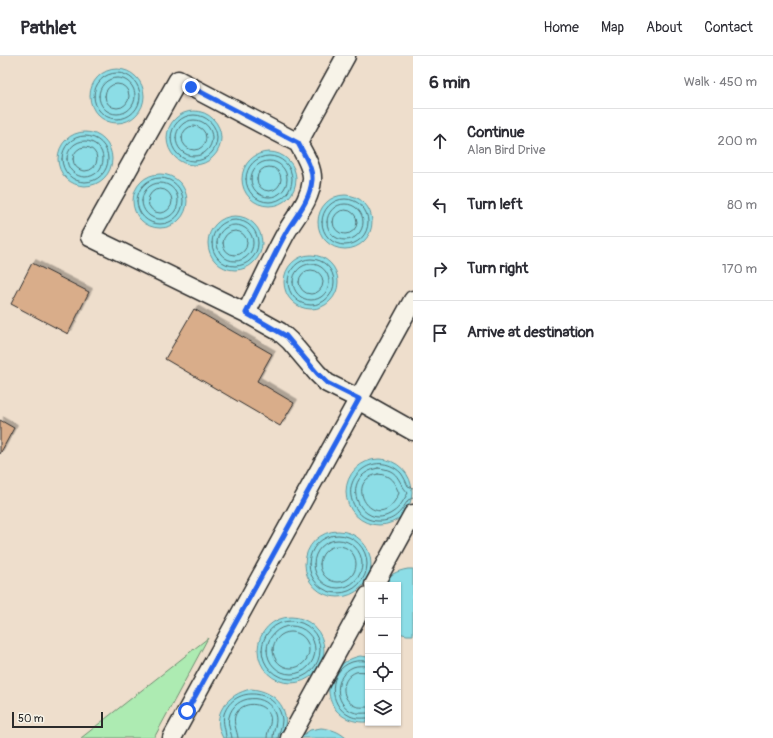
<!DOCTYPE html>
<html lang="en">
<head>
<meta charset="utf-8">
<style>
  :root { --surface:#fff; --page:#f2f2f3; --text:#2b2b33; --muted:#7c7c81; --line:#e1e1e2 }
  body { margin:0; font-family:Pangolin,sans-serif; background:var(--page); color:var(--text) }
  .controls { position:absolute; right:12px; bottom:12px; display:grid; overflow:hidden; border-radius:0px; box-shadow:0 1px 3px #0004 }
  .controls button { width:36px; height:36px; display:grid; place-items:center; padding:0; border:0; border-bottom:1px solid var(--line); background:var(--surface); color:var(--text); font:20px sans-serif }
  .scale { position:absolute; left:12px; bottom:10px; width:91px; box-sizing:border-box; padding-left:4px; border:2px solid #2b2b2b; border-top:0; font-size:11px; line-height:14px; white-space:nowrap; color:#2b2b2b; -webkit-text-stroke:3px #f7f3e8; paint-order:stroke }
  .stop { position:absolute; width:12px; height:12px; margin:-9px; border:3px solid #2563eb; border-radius:50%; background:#fff }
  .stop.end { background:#2563eb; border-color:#fff; box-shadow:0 1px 4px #0008 }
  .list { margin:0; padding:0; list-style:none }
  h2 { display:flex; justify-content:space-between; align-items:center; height:52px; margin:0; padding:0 16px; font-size:17px }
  h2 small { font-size:13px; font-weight:400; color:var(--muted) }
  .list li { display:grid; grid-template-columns:26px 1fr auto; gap:12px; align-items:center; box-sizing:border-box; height:64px; padding:0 16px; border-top:1px solid var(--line) }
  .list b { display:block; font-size:15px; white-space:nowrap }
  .list p { margin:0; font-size:13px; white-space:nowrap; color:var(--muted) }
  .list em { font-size:13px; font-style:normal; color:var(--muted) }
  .icon { flex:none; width:22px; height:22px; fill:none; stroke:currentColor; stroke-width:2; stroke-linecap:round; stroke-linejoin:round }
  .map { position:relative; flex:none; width:413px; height:682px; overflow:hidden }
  header { display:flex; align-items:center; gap:24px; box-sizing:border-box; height:56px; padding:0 20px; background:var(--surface); border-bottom:1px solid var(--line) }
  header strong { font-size:19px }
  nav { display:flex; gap:22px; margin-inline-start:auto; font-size:14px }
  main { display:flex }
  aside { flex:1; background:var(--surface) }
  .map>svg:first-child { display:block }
  .green { fill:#adebb2; stroke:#6c8b6e }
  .water { fill:#8cdde6; stroke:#65969b }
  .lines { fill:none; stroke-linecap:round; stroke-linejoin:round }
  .shore { stroke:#527276; stroke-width:1 }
  .building { fill:#d9ad8a; stroke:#2b2b2b; filter:url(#shadow) }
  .minor-casing { stroke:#2b2b2b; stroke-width:21 }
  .minor { stroke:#f7f3e8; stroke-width:18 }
  .route { stroke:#2563eb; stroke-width:5 }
</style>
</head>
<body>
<header>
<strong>Pathlet</strong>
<nav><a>Home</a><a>Map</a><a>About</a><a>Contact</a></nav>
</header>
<main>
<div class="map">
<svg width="413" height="682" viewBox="0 0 413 682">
  <defs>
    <filter id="shadow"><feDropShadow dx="3.5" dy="-3.5" stdDeviation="0" flood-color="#0004"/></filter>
  </defs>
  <rect width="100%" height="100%" fill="#eedecc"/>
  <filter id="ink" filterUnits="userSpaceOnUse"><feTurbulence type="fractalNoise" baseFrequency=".025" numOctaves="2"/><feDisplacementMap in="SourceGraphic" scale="8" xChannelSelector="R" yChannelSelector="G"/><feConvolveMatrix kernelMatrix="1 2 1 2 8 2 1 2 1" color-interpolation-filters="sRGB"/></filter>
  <g filter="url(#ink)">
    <path class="green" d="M208,582L154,682H81Z"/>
    <path class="water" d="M90 40a27 27 0 1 1 54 0a27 27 0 1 1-54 0Z
      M167 82a27 27 0 1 1 54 0a27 27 0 1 1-54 0Z
      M58 103a27 27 0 1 1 54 0a27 27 0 1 1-54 0Z
      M242 123a27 27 0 1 1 54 0a27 27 0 1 1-54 0Z
      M133 145a27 27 0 1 1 54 0a27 27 0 1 1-54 0Z
      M318 166a27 27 0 1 1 54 0a27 27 0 1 1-54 0Z
      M208 187a27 27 0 1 1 54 0a27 27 0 1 1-54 0Z
      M284 226a27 27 0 1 1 54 0a27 27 0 1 1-54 0Z
      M346 436a33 33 0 1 1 66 0a33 33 0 1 1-66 0Z
      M305 508a33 33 0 1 1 66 0a33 33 0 1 1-66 0Z
      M408,513H413V579H407L398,577V529H381C389,519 396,515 408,513Z
      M258 594a33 33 0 1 1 66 0a33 33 0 1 1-66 0Z
      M360,600L368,601V666C321,669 314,610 360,600Z
      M251,633C277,635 294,656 281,682H223C210,659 227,638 251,633Z
      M321,672C331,673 338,675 346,682H299L310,674Z"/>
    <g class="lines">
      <path class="shore" d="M94 40a23 23 0 1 1 46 0a23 23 0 1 1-46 0Z
        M99 40a18 18 0 1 1 36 0a18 18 0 1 1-36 0Z
        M105 40a12 12 0 1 1 24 0a12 12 0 1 1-24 0Z
        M171 82a23 23 0 1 1 46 0a23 23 0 1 1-46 0Z
        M176 82a18 18 0 1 1 36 0a18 18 0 1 1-36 0Z
        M182 82a12 12 0 1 1 24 0a12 12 0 1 1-24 0Z
        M62 103a23 23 0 1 1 46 0a23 23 0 1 1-46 0Z
        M67 103a18 18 0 1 1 36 0a18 18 0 1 1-36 0Z
        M73 103a12 12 0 1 1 24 0a12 12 0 1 1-24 0Z
        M246 123a23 23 0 1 1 46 0a23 23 0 1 1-46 0Z
        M251 123a18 18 0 1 1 36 0a18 18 0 1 1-36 0Z
        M257 123a12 12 0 1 1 24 0a12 12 0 1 1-24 0Z
        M137 145a23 23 0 1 1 46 0a23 23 0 1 1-46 0Z
        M142 145a18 18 0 1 1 36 0a18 18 0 1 1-36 0Z
        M148 145a12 12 0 1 1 24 0a12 12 0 1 1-24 0Z
        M322 166a23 23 0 1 1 46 0a23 23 0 1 1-46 0Z
        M327 166a18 18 0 1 1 36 0a18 18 0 1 1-36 0Z
        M333 166a12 12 0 1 1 24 0a12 12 0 1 1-24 0Z
        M212 187a23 23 0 1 1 46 0a23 23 0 1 1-46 0Z
        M217 187a18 18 0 1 1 36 0a18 18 0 1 1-36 0Z
        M223 187a12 12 0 1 1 24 0a12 12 0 1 1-24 0Z
        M288 226a23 23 0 1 1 46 0a23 23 0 1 1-46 0Z
        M293 226a18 18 0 1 1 36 0a18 18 0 1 1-36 0Z
        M299 226a12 12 0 1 1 24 0a12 12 0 1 1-24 0Z
        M378,412C400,414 396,424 408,437C404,443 400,452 393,456C363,478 334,421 378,412Z
        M378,418C391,419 394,426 399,437C379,483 339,426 378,418Z
        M413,432L408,430C406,426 404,421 401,417C375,391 335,424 357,454C361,461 370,465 378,465C394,466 401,456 408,444L413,442
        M309 508a29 29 0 1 1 58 0a29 29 0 1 1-58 0Z
        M314 508a24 24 0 1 1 48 0a24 24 0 1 1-48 0Z
        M320 508a18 18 0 1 1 36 0a18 18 0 1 1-36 0Z
        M262 594a29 29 0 1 1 58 0a29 29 0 1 1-58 0Z
        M267 594a24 24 0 1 1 48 0a24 24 0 1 1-48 0Z
        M273 594a18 18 0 1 1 36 0a18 18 0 1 1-36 0Z
        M368,605C363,605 358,604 352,606C328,614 327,649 350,660C356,663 362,662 368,662
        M368,610C363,610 358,609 353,611C334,619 333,648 353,656C358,658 363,657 368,657
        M368,616C364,616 360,615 356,616C341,622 340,641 353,649C358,652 363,651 368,651
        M226,682C226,674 222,667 224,658C234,628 279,633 282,664C282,671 279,676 278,682
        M232,682C231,675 227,669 229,661C234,638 268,636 275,658C278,667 273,673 273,682
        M238,682C237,674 233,668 235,660C241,644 264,645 270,660C272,668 267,674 267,682"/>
    </g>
    <path class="building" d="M32,207L89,236L68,278L11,248Z
      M194,253L272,298L257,325L294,347L280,370L165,303Z
      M0,364L14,372L0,398Z"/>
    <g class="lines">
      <defs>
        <path id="minor" d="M298,87L346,0
          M246,257C260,230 272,202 287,175C297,158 310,145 312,124C313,112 304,98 298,87L178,24L90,181L246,257L280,276L290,285L317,317L327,327L359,343
          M358,344L413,375
          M374,529L413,458
          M172,682L413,244
          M290,682L368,540"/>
      </defs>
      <use href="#minor" class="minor-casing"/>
      <use href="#minor" class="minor"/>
    </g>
  </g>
  <g class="lines" filter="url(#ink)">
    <path class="route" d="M187,655L359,343L327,327L317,317L286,280L246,257C260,230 272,202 287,175C297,158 310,145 312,124C313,112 304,98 298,87L191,31"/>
  </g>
</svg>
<div class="controls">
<button>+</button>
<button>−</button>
<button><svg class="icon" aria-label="locate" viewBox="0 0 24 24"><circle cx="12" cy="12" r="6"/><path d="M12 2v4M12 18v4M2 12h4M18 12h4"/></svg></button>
<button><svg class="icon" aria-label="layers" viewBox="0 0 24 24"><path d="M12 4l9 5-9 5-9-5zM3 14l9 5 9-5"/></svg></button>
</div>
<div class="scale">50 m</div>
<div class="stop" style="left:187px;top:655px"></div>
<div class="stop end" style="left:191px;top:31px"></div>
</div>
<aside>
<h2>6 min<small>Walk · 450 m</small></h2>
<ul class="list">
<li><svg class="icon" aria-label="ahead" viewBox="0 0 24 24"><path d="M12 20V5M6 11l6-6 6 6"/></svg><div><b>Continue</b><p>Alan Bird Drive</p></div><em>200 m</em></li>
<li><svg class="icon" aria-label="left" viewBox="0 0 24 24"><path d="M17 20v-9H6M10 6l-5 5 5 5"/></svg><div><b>Turn left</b></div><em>80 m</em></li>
<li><svg class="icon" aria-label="right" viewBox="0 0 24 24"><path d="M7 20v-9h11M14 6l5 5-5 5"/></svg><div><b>Turn right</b></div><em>170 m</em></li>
<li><svg class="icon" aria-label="arrive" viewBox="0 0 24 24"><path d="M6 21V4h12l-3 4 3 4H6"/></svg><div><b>Arrive at destination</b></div></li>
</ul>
</aside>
</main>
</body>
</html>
